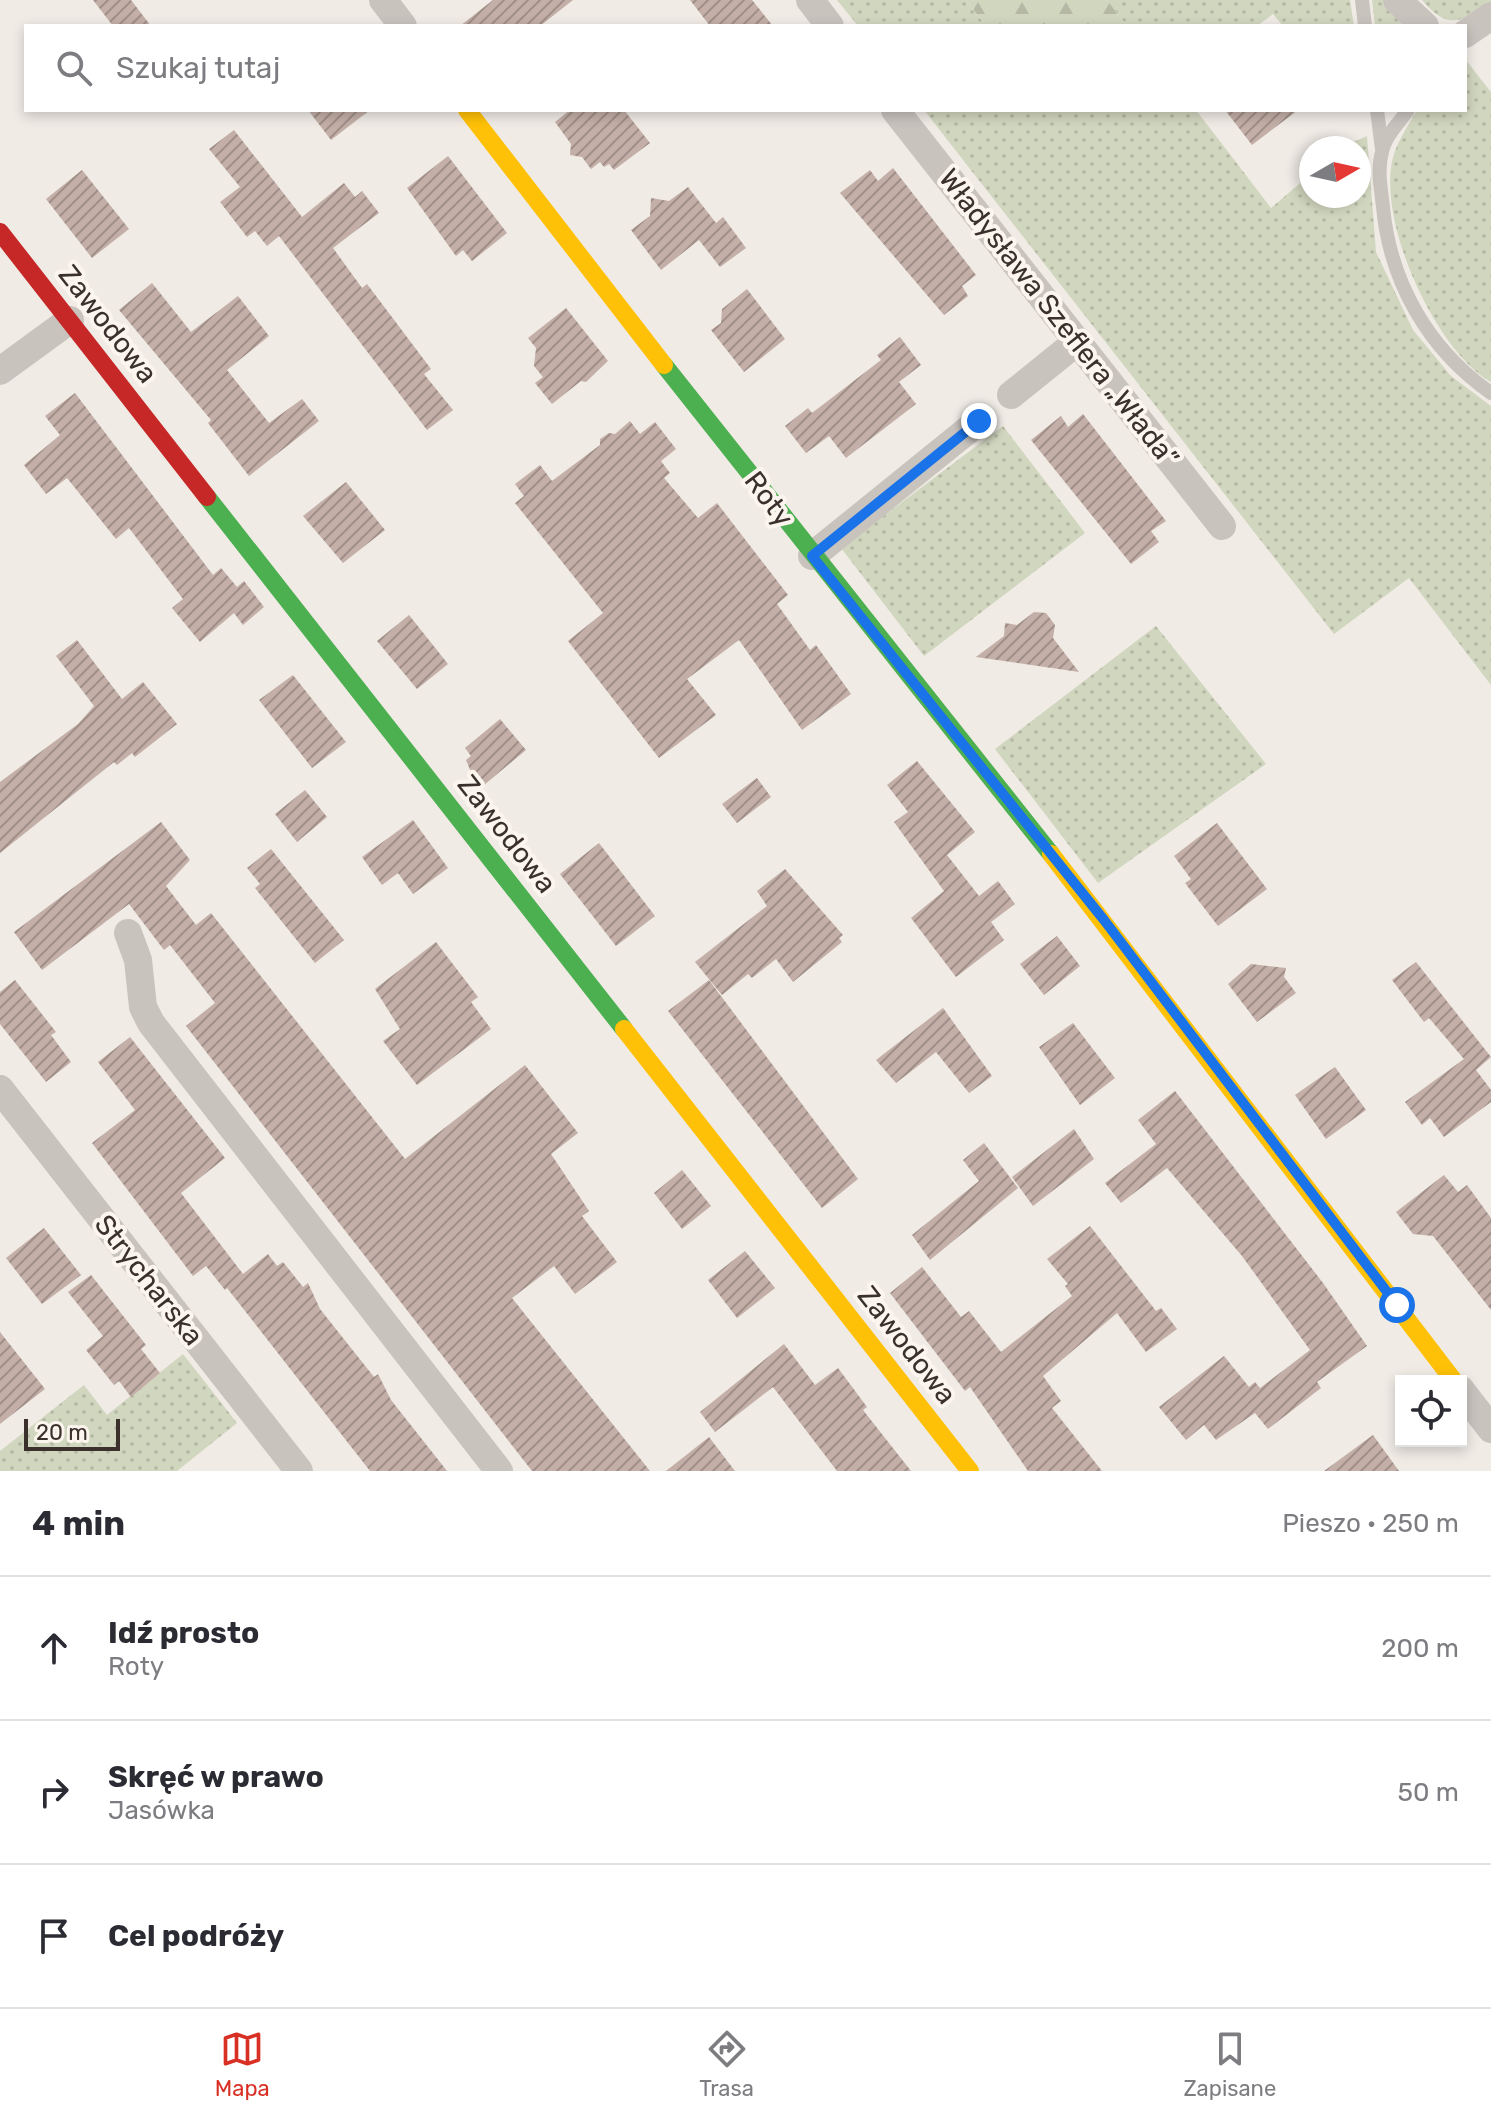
<!DOCTYPE html>
<html lang="pl">
<head>
<meta charset="utf-8">
<style>
  :root { --surface:#fff; --page:#f2f2f3; --text:#2b2b33; --muted:#7c7c81; --line:#e1e1e2; --accent:#d93025 }
  body { margin:0; font-family:Rubik,sans-serif; background:var(--page); color:var(--text) }
  .controls { position:absolute; right:24px; bottom:24px; display:grid; overflow:hidden; border-radius:0px; box-shadow:0 4px 12px #0003 }
  .controls button { width:72px; height:72px; display:grid; place-items:center; padding:0; border:0; border-bottom:2px solid var(--line); background:var(--surface); color:var(--text); font:40px sans-serif }
  .compass { position:absolute; left:1299px; top:136px; width:72px; height:72px; border-radius:50%; background:var(--surface); box-shadow:0 4px 12px #0003; rotate:81deg }
  .scale { position:absolute; left:24px; bottom:20px; width:96px; box-sizing:border-box; padding-left:8px; border:4px solid #3b302b; border-top:0; font-size:22px; line-height:28px; white-space:nowrap; color:#3b302b; -webkit-text-stroke:6px #fbf5ee; paint-order:stroke }
  .stop { position:absolute; width:24px; height:24px; margin:-18px; border:6px solid #1a73e8; border-radius:50%; background:#fff }
  .stop.end { background:#1a73e8; border-color:#fff; box-shadow:0 2px 8px #0008 }
  .list { margin:0; padding:0; list-style:none }
  h2 { display:flex; justify-content:space-between; align-items:center; height:104px; margin:0; padding:0 32px; font-size:34px }
  h2 small { font-size:26px; font-weight:400; color:var(--muted) }
  .list li { display:grid; grid-template-columns:52px 1fr auto; gap:24px; align-items:center; box-sizing:border-box; height:144px; padding:0 32px; border-top:2px solid var(--line) }
  .list b { display:block; font-size:30px; white-space:nowrap }
  .list p { margin:0; font-size:26px; white-space:nowrap; color:var(--muted) }
  .list em { font-size:26px; font-style:normal; color:var(--muted) }
  .icon { flex:none; width:44px; height:44px; fill:none; stroke:currentColor; stroke-width:2; stroke-linecap:round; stroke-linejoin:round }
  .map { position:relative; flex:none; width:1491px; height:1471px; overflow:hidden }
  .search { position:absolute; background:var(--surface); box-shadow:0 4px 12px #0003; left:24px; right:24px; top:24px; height:88px; display:flex; align-items:center; gap:20px; box-sizing:border-box; padding:0 28px; border-radius:0px; color:var(--muted); font-size:30px }
  .sheet { height:536px; background:var(--surface) }
  nav { display:flex; justify-content:space-around; align-items:center; box-sizing:border-box; height:112px; border-top:2px solid var(--line); background:var(--surface); font-size:22px; color:var(--muted) }
  nav a { display:grid; justify-items:center; gap:4px }
  nav .on { color:var(--accent) }
  .map>svg:first-child { display:block }
  .grass { fill:url(#grass-dots) }
  .forest { fill:url(#forest-firs) }
  .building { fill:url(#building-hatch) }
  .lines { fill:none; stroke-linecap:round; stroke-linejoin:round }
  .lane { stroke:#c9c3be; stroke-width:14 }
  .street { stroke:#c9c3be; stroke-width:28 }
  .fast { stroke:#4caf50; stroke-width:18 }
  .slow { stroke:#ffc107; stroke-width:18 }
  .jam { stroke:#c62828; stroke-width:18 }
  .route { stroke:#1a73e8; stroke-width:10 }
  .labels { text-anchor:middle; dominant-baseline:central; stroke-width:8; stroke-linejoin:round; paint-order:stroke }
  .street-label { font-size:28px; fill:#3b302b; stroke:#fbf5ee }
</style>
</head>
<body>
<div class="map">
<svg width="1491" height="1471" viewBox="0 0 1491 1471">
  <defs>
    <pattern id="grass-dots" width="8" height="8" patternUnits="userSpaceOnUse" patternTransform="scale(2)"><rect width="8" height="8" fill="#d1d6bf"/><path d="M2 2h.1M6 6h.1" fill="none" stroke="#b4b8a4" stroke-width="1.8" stroke-linecap="round"/></pattern>
    <pattern id="forest-firs" width="22" height="20" patternUnits="userSpaceOnUse" patternTransform="scale(2)"><rect width="22" height="20" fill="#d1d6bf"/><path d="M5 1l3.5 6h-7zM16 11l3.5 6h-7z" fill="#b4b8a4"/></pattern>
    <pattern id="building-hatch" width="6" height="6" patternUnits="userSpaceOnUse" patternTransform="scale(2)"><rect width="6" height="6" fill="#c3afa7"/><path d="M-1 1l2-2M0 6l6-6M5 7l2-2" fill="none" stroke="#a08f88"/></pattern>
  </defs>
  <rect width="100%" height="100%" fill="#f0ebe5"/>
  <path class="grass" d="M837,0H966L986,26H858Z
    M1107,0H1350L1354,26H1283L1273,14L1257,26H1127Z
    M1372,0H1387L1409,26H1375Z
    M1422,0H1491V3C1461,23 1447,30 1422,0Z
    M1465,59L1491,92V382C1435,351 1374,216 1394,154C1399,139 1409,124 1417,110H1465Z
    M924,110H1196L1271,208L1311,174V196H1359V148H1340L1367,136L1376,252L1413,330L1451,376L1491,406V685L1409,578L1334,634Z
    M1003,426L1085,533L924,656L841,548Z
    M1156,626L1266,764L1098,883L995,749Z
    M183,1354L237,1423L177,1471H0V1451L84,1385L107,1415Z"/>
  <path class="forest" d="M966,0H1107L1127,26H986Z"/>
  <path class="building" d="M93,0H131L151,26H113Z
    M493,0H573L540,26H460Z
    M690,0H752L773,26H710Z
    M308,110H370L331,140Z
    M570,110H624L650,143L614,170L609,164L604,167L600,162L591,169L582,157L570,155L571,144L555,122Z
    M1225,110H1298L1252,145Z
    M234,130L302,217L344,183L355,197L362,191L379,213L333,248L362,288L367,284L431,369L424,374L453,410L427,430L279,236L267,246L255,231L247,237L220,202L240,187L209,149Z
    M448,156L507,233L472,261L463,250L456,256L407,188Z
    M893,168L976,275L962,286L968,296L944,315L840,193L870,170L878,181Z
    M82,170L129,229L92,258L46,199Z
    M688,187L716,223L723,217L746,248L720,267L699,240L661,270L631,230L650,216L651,198L669,201Z
    M152,283L191,332L238,296L269,336L227,370L269,423L302,399L319,421L249,476L208,423L211,420L119,310Z
    M747,289L785,339L744,372L711,330L721,323L722,309Z
    M566,308L608,361L586,382L581,381L552,404L535,383L543,377L534,366L536,348L528,338Z
    M900,337L921,365L899,382L916,404L846,458L829,436L806,453L785,426L808,408L812,413L846,387L881,360L877,355Z
    M75,393L213,575L221,568L237,587L244,581L264,607L243,625L234,613L200,642L172,608L183,599L129,528L116,539L67,478L46,494L24,465L60,435L45,416Z
    M1083,414L1166,521L1151,531L1159,542L1131,564L1031,440L1061,416L1068,427Z
    M630,421L640,434L655,422L676,449L661,461L670,473L664,478L698,518L717,503L788,595L777,604L810,650L816,645L851,694L802,730L739,640L687,679L716,715L659,758L568,641L603,613L515,503L524,496L515,484L540,465L552,481L600,445V439L609,433L615,434Z
    M346,482L385,530L343,563L303,516Z
    M1034,612L1046,613L1055,625L1053,638L1079,672L976,657L1004,636L1005,623L1017,625Z
    M409,615L448,664L417,689L377,641Z
    M77,640L122,699L143,682L177,724L135,757L132,753L117,765L114,762L0,853V782L78,724L94,706L56,656Z
    M293,675L346,742L312,768L259,700Z
    M500,719L526,750L484,785L471,772L466,760L471,756L465,748Z
    M917,761L975,832L947,855L979,896L998,881L1015,904L991,922L1004,940L956,977L911,918L944,891L894,822L908,812L887,785Z
    M757,778L771,797L737,823L722,804Z
    M305,790L327,817L297,842L275,814Z
    M413,820L448,868L413,894L398,873L382,885L362,857Z
    M161,822L190,860L166,886L196,925L211,913L405,1159L525,1065L578,1133L551,1154L589,1211L582,1216L617,1262L575,1294L554,1266L512,1298L650,1471H532L186,1026L215,1003L170,945L164,950L129,904L42,970L14,932Z
    M1217,823L1267,889L1218,926L1185,883L1191,879L1174,856Z
    M599,843L655,916L616,946L560,874Z
    M271,849L344,940L315,963L255,888L260,884L247,868Z
    M785,869L843,935L839,938L842,942L793,982L776,959L752,978L748,974L722,995L695,962L767,906L757,891Z
    M1057,936L1080,966L1044,995L1020,964Z
    M436,942L478,997L471,1002L491,1029L417,1085L383,1041L400,1029L375,989Z
    M1416,962L1491,1057L1476,1070L1491,1090V1102L1444,1137L1430,1118L1422,1125L1405,1102L1464,1059L1429,1018L1424,1022L1392,980Z
    M1251,964L1286,968L1284,977L1296,993L1257,1022L1228,984Z
    M15,980L56,1032L51,1035L71,1062L46,1082L0,1024V992Z
    M709,980L858,1179L822,1208L668,1011Z
    M943,1008L992,1076L969,1093L936,1052L896,1083L876,1060Z
    M1073,1023L1115,1078L1080,1105L1039,1047Z
    M130,1037L225,1158L181,1193L243,1274L268,1254L277,1266L283,1262L303,1287L308,1283L320,1309L374,1377L378,1374L391,1400L447,1471H370L227,1288L225,1290L206,1266L193,1276L92,1143L135,1110L98,1062Z
    M1335,1067L1366,1110L1326,1139L1295,1095Z
    M1175,1091L1323,1283L1367,1346L1317,1382L1321,1388L1268,1429L1255,1413L1216,1440L1204,1425L1186,1440L1159,1407L1224,1356L1249,1387L1255,1382L1260,1388L1310,1350L1242,1256L1167,1168L1121,1203L1105,1183L1156,1144L1138,1120Z
    M1074,1129L1094,1159L1033,1206L1012,1177Z
    M984,1143L1018,1188L930,1260L912,1235L979,1181L963,1160Z
    M682,1170L711,1206L682,1229L654,1193Z
    M1444,1175L1458,1192L1467,1185L1491,1218V1310L1433,1236L1413,1234L1396,1212Z
    M1090,1226L1156,1311L1161,1308L1177,1329L1146,1352L1117,1313L1043,1376L1061,1401L1052,1408L1102,1471H1028L970,1387L965,1391L890,1293L922,1267L961,1317L969,1311L1001,1352L1072,1296L1065,1286L1068,1284L1047,1259Z
    M44,1228L81,1275L42,1304L6,1258Z
    M745,1251L775,1288L737,1318L708,1280Z
    M91,1275L146,1345L141,1349L160,1373L131,1397L119,1381L114,1385L86,1350L103,1336L68,1292Z
    M0,1332L45,1389L0,1424Z
    M784,1344L815,1385L838,1368L867,1407L863,1410L911,1471H837L773,1387L715,1432L700,1412Z
    M1373,1435L1399,1471H1324Z
    M709,1437L735,1471H666Z"/>
  <g class="lines">
    <path class="lane" d="M1362,0L1365,26
      M1377,110L1382,149
      M1408,110C1399,123 1385,136 1382,152C1377,170 1381,189 1383,207C1390,282 1428,349 1491,393"/>
    <path class="street" d="M383,0L403,26
      M810,0L830,26
      M1397,0L1425,26
      M1465,34L1491,16
      M895,110L1222,526
      M0,371L70,320
      M1011,395L1078,341
      M812,556L979,421
      M128,933L138,960L143,1007L151,1023L499,1471
      M0,1089L299,1471
      M1461,1390L1491,1429"/>
    <path class="fast" d="M664,365L1051,854
      M207,497L624,1029"/>
    <path class="slow" d="M467,110L664,365
      M1051,854L1454,1381
      M624,1029L970,1471"/>
    <path class="jam" d="M0,232L207,497"/>
  </g>
  <g class="lines">
    <path class="route" d="M979,421L812,556L1104,920L1397,1305"/>
  </g>
  <g class="labels">
    <g class="street-label">
      <text transform="translate(1059 318) rotate(52)">Władysława Szeflera „Włada”</text>
      <text transform="translate(108 324) rotate(52)">Zawodowa</text>
      <text transform="translate(769 499) rotate(53)">Roty</text>
      <text transform="translate(507 834) rotate(52)">Zawodowa</text>
      <text transform="translate(149 1280) rotate(52)">Strycharska</text>
      <text transform="translate(907 1345) rotate(52)">Zawodowa</text>
    </g>
  </g>
</svg>
<div class="controls">
<button><svg class="icon" aria-label="locate" viewBox="0 0 24 24"><circle cx="12" cy="12" r="6"/><path d="M12 2v4M12 18v4M2 12h4M18 12h4"/></svg></button>
</div>
<svg class="compass" viewBox="-18 -18 36 36"><path d="M0-13l5 13h-10z" fill="#e53935"/><path d="M0 13l5-13h-10z" fill="#7c7c81"/></svg>
<div class="scale">20 m</div>
<div class="stop" style="left:1397px;top:1305px"></div>
<div class="stop end" style="left:979px;top:421px"></div>
<div class="search"><svg class="icon" aria-label="search" viewBox="0 0 24 24"><circle cx="10" cy="10" r="6"/><path d="M15 15l6 6"/></svg>Szukaj tutaj</div>
</div>
<section class="sheet">
<h2>4 min<small>Pieszo · 250 m</small></h2>
<ul class="list">
<li><svg class="icon" aria-label="ahead" viewBox="0 0 24 24"><path d="M12 20V5M6 11l6-6 6 6"/></svg><div><b>Idź prosto</b><p>Roty</p></div><em>200 m</em></li>
<li><svg class="icon" aria-label="right" viewBox="0 0 24 24"><path d="M7 20v-9h11M14 6l5 5-5 5"/></svg><div><b>Skręć w prawo</b><p>Jasówka</p></div><em>50 m</em></li>
<li><svg class="icon" aria-label="arrive" viewBox="0 0 24 24"><path d="M6 21V4h12l-3 4 3 4H6"/></svg><div><b>Cel podróży</b></div></li>
</ul>
</section>
<nav>
<a class="on"><svg class="icon" aria-label="map" viewBox="0 0 24 24"><path d="M3 6l6-2 6 2 6-2v14l-6 2-6-2-6 2zM9 4v14M15 6v14"/></svg>Mapa</a>
<a><svg class="icon" aria-label="directions" viewBox="0 0 24 24"><path d="M12 3l9 9-9 9-9-9zM9 14v-3h6M13 9l2 2-2 2"/></svg>Trasa</a>
<a><svg class="icon" aria-label="saved" viewBox="0 0 24 24"><path d="M7 4h10v16l-5-4-5 4z"/></svg>Zapisane</a>
</nav>
</body>
</html>
